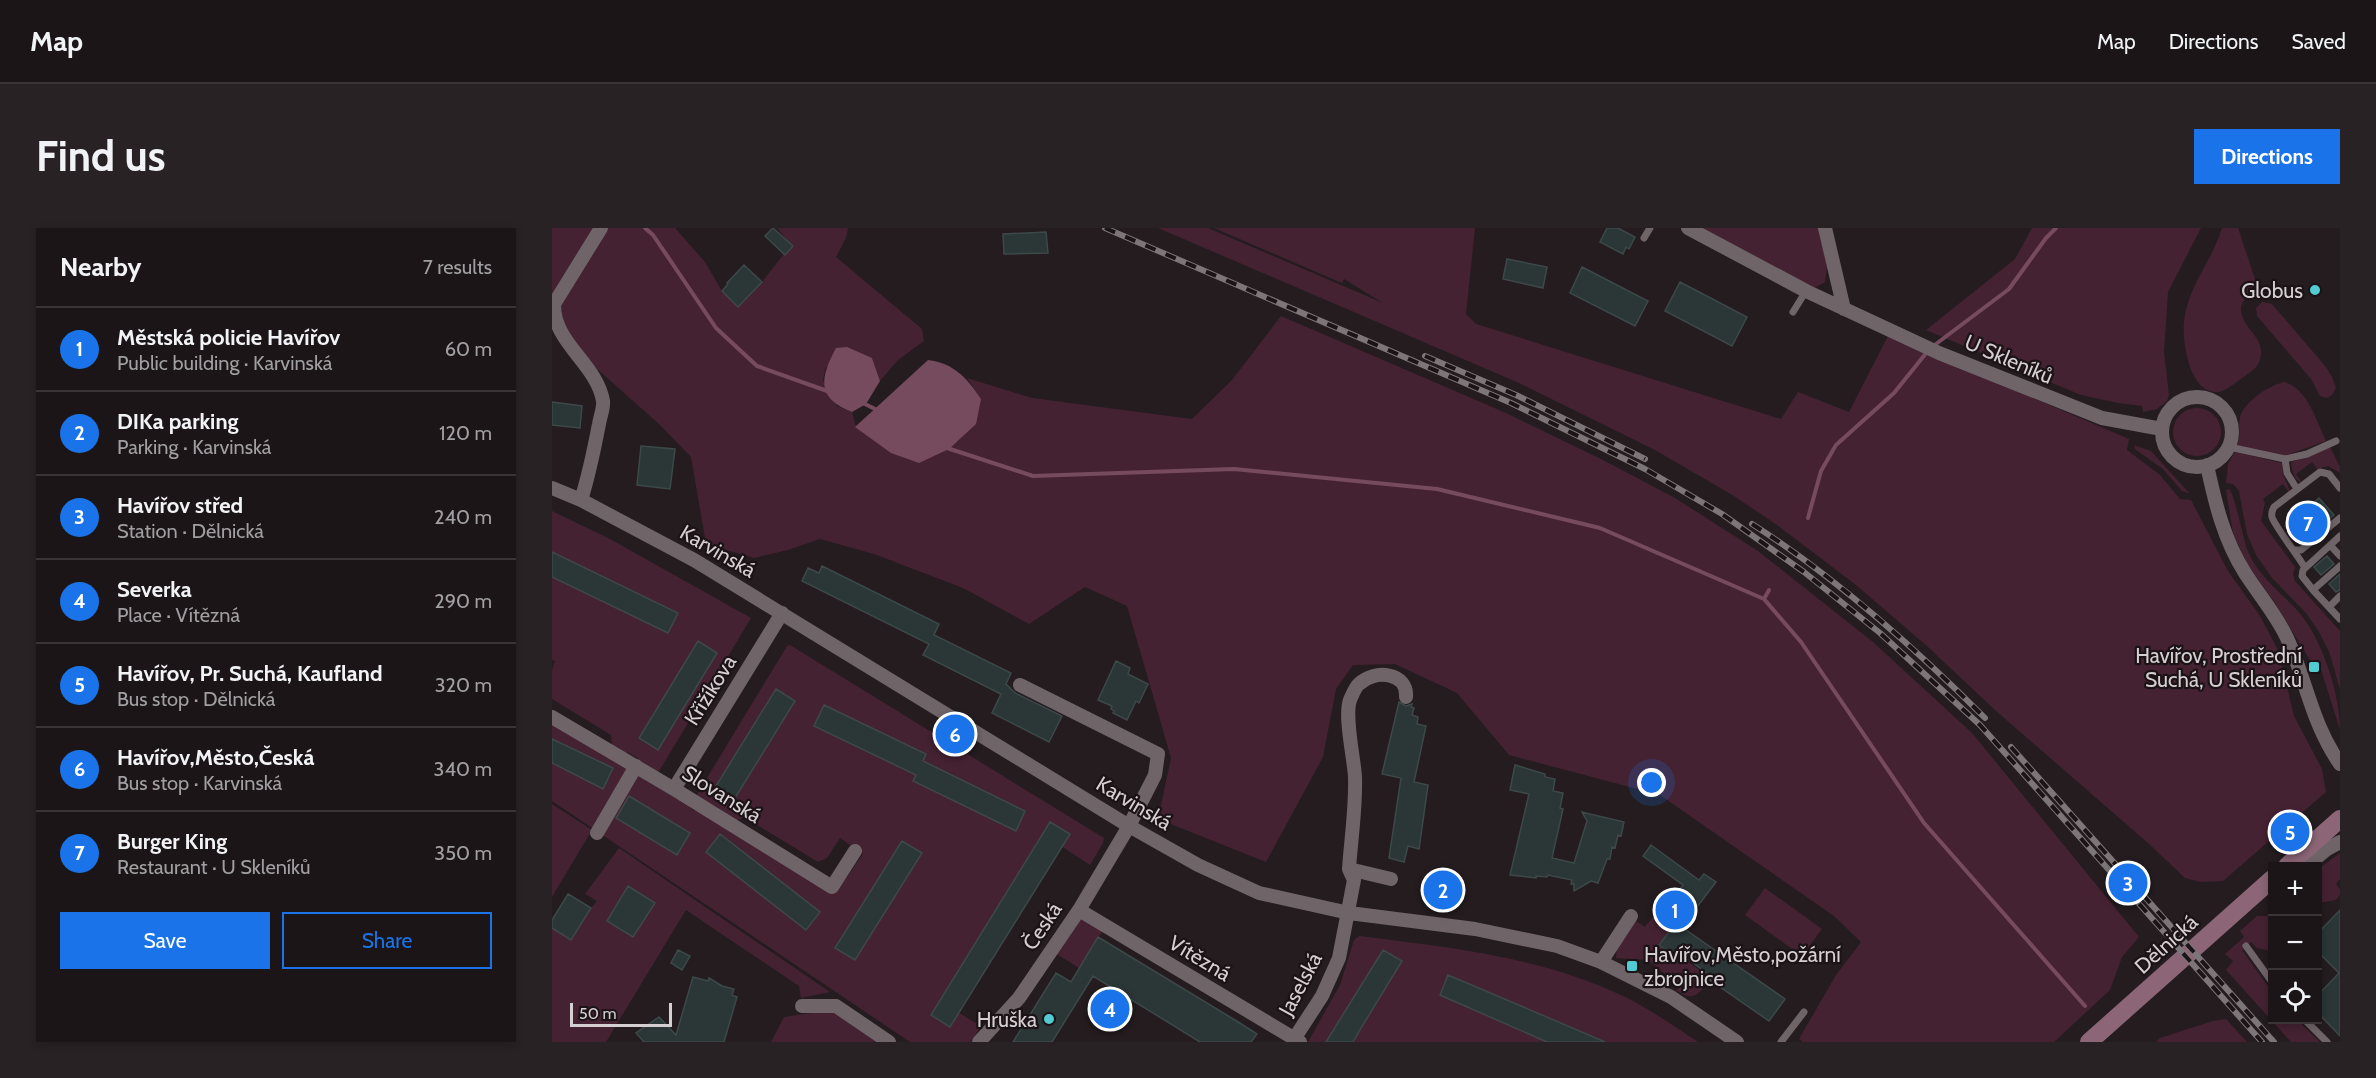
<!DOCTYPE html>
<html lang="en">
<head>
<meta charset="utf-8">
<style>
  :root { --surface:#1b1517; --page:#282224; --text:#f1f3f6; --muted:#a09fa1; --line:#393436; --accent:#1a73e8 }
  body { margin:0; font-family:Cabin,sans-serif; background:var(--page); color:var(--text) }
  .controls { position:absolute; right:18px; bottom:18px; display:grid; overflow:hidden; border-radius:0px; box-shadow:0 3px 9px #0003 }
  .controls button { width:54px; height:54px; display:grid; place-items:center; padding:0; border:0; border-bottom:2px solid var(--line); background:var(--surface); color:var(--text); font:30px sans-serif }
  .scale { position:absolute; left:18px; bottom:15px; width:102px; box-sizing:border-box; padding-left:6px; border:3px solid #d5cfd2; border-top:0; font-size:16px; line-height:21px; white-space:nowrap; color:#d5cfd2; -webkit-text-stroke:4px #1b1316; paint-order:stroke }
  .you { position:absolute; left:1100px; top:555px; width:21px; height:21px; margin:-15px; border:4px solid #fff; border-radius:50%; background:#1a73e8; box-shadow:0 0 0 9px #1a73e833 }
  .badge { display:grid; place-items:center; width:39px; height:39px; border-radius:50%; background:var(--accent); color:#fff; font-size:20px; font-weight:700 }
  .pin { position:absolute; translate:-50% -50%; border:3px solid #fff; box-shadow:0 2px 6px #0006 }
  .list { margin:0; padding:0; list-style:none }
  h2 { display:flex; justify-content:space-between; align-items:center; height:78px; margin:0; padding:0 24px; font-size:26px }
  h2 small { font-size:20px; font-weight:400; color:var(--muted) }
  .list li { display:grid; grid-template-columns:39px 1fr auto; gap:18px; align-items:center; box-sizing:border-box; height:84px; padding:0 24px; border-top:2px solid var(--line) }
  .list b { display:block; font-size:22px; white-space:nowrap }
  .list p { margin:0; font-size:20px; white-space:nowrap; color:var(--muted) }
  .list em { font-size:20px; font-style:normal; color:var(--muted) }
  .actions { display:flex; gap:12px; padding:18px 24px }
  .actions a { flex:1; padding:14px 0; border:2px solid var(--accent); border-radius:0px; text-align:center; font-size:21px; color:var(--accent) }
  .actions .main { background:var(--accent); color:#fff }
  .icon { flex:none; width:33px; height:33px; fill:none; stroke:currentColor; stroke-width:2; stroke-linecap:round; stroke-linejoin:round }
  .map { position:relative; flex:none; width:1788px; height:814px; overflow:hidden; border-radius:0px }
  header { display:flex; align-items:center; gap:36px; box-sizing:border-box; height:84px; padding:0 30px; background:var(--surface); border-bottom:2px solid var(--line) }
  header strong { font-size:28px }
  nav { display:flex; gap:33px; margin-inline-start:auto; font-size:21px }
  .intro { display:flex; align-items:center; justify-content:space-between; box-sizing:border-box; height:144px; padding:0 36px }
  h1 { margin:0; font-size:42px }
  .button { padding:15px 27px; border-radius:0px; background:var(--accent); color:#fff; font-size:21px; font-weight:700 }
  main { display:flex; gap:36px; padding:0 36px }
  aside { flex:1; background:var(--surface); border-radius:0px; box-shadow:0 3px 9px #0003 }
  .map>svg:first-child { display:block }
  .green { fill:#452232 }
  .water { fill:#764b5e }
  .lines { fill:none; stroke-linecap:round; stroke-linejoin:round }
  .stream { stroke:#764b5e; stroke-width:4 }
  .building { fill:#2b3636; stroke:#3d4949; stroke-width:1.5 }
  .lane { stroke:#6f6569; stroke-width:7 }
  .street { stroke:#6f6569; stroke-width:14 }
  .secondary { stroke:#8c6677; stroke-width:18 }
  .rail-casing { stroke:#7d7679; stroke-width:6 }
  .rail { stroke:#1b1316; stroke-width:4; stroke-dasharray:11; stroke-linecap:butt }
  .poi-dot { fill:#51ccd2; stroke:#1b1316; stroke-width:2 }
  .labels { text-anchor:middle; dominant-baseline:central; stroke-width:4.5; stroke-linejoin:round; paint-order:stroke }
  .poi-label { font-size:21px; fill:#d5cfd2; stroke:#1b1316; text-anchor:end }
  .street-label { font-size:21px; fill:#d5cfd2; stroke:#1b1316 }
</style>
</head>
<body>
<header>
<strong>Map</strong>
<nav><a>Map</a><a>Directions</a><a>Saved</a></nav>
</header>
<div class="intro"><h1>Find us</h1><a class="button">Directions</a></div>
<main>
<aside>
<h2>Nearby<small>7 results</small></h2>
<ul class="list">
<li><span class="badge">1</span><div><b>Městská policie Havířov</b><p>Public building · Karvinská</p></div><em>60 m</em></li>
<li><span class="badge">2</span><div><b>DIKa parking</b><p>Parking · Karvinská</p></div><em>120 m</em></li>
<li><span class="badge">3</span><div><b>Havířov střed</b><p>Station · Dělnická</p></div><em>240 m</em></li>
<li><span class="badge">4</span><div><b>Severka</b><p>Place · Vítězná</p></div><em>290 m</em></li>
<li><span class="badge">5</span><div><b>Havířov, Pr. Suchá, Kaufland</b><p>Bus stop · Dělnická</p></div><em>320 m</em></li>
<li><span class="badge">6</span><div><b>Havířov,Město,Česká</b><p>Bus stop · Karvinská</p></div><em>340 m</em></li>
<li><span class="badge">7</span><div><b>Burger King</b><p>Restaurant · U Skleníků</p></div><em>350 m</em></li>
</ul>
<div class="actions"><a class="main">Save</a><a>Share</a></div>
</aside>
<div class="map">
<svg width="1788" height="814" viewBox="0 0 1788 814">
  <rect width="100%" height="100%" fill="#241c1f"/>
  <path class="green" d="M0,0H123L153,34L170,63L186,78L210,54L239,17L225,0H296L294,10L284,29L370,101L372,113L346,132L328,153L320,130L274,139L271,152L285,178L300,184L304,199L429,171L415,150L480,170L640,191L680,152L729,88L954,185L1049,231L1123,270L1206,323L1321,414L1420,505L1587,709L1570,729L1558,762L1502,814H1251L1247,811L1284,747L1309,714L1282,688L1108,567L957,527L905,465L843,436L801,437L784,461L771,529L714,634L606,591L619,530L575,378L533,359L477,396L411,360L322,326L268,311L236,322L202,330L154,316L139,229L107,196L0,101Z
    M606,0H656L831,75L792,51L790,55L662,0H923L914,86L924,96L1229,191L1246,164L1297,184L1336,108L1577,211L1575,222L1608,247L1628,271L1639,272L1676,343L1708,388L1726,422L1742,488L1770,541L1774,564L1671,653L1648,654L1633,650L1596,615L1443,482L1376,419L1304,357L1225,297L1182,268L1103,222L967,155Z
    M1151,0H1267L1275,39L1273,54L1262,60Z
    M1480,0H1649L1616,64L1612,124L1617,167L1615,173L1605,181L1591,184L1590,178L1566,175L1529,167L1374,102L1463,31Z
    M1670,0H1686L1703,51C1704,64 1688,69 1689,83C1691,101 1711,108 1709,127C1708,138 1701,142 1693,148C1685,153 1675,163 1666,164C1637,166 1630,113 1632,93C1636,58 1660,33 1670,0Z
    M1710,74L1720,76L1774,139L1780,149L1784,160L1780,167L1774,170L1768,168L1759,151L1705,88L1704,80Z
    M1732,154C1755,160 1764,192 1774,213L1732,228L1685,218C1689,208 1686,199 1688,189C1693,173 1716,158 1732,154Z
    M1621 204a24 24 0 1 1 48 0a24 24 0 1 1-48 0Z
    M1582,217L1599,223L1638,266L1630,263L1611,241L1583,221Z
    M1778,219L1788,239V245L1776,238L1765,241L1760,234L1744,246L1750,255C1741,252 1740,242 1739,234L1758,228Z
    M1683,224L1730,235L1731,246L1738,263L1737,264L1731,256L1711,271L1713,275L1709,293L1743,339L1741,346L1743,353L1788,403V462L1778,426L1767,404L1754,385L1720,350L1704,327L1695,306L1687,263L1681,256L1674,255L1676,236Z
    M1677,261C1683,266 1691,313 1697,326C1708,349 1728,364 1745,382C1770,410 1788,465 1788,502L1767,435L1761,437L1723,375L1695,336L1681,305L1674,262Z
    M0,283L58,311L199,390L106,545L84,533L86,530L75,524L73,526L60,518L59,507L0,471V442L3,433L0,432Z
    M238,417L552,610L551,615L538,637L509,618L517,605L498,594L380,787L398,799L407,785L429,798L419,814H358L0,573V490L138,575L137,579L143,583L145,579L284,665L311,626L288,610L275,630L266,634L192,589L182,594L165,579L144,568L235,418Z
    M0,576L40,602L0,669Z
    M67,620L278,764L249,770L247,758L134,682L54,814H0V700L19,712L39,680L45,673L33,666Z
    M1788,625V651L1784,656L1788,661V667L1784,672L1766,675V641Z
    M1213,660L1270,701L1250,728L1193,687Z
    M1106,682L1120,692L1117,696L1121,699L1108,717L1122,728L1125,726L1131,728V730L1158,750L1160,749C1148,764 1143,776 1124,762L1128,759L1096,732L1064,730L1065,718L1082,692L1093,699Z
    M528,686L553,699L527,740L500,723Z
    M1705,688H1720V723L1705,720L1699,714L1690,722L1720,764V792H1745L1768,814H1739L1674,742L1681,733L1673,726L1692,709L1688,703Z
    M807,708C897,719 989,729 1071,768C1098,781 1122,798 1146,814H756L788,757L802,712Z
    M281,782L331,814H219L232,789Z
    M1674,791L1695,814H1604L1608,810L1661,793Z"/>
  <path class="water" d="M295,119L320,130L328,153L314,176L300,184C264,170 268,150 284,120Z
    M376,132C402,135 416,151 429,171L424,196L397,221L367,235L339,225L303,199Z"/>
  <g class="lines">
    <path class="stream" d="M93,0L101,7L164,100L205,138L278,164
      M1380,119L1457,61L1494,10L1504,0
      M311,175L325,182
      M395,220L481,248L682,241L885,261L1048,300L1212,371L1249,414L1372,595L1533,778
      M1256,290L1269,243L1284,217L1342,165L1375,124
      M1212,371L1217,362"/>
  </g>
  <path class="building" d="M221,0L241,18L233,27L213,8Z
    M1055,0H1066L1083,9L1077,21L1074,19L1071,26L1048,14Z
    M494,4L496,25L452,26L451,6Z
    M955,31L995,39L991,60L951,51Z
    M192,37L210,54L186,79L170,63L176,56L175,55Z
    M1030,39L1096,73L1083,98L1018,65Z
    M1128,54L1195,89L1180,118L1113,83Z
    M0,174L30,178L28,200L0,197Z
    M89,218L123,221L118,261L85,257Z
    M1767,270L1782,287L1748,316L1733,298Z
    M0,324L126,385L116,405L0,349Z
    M1775,328L1782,336L1769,347L1762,339Z
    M270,338L387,396L382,407L459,445L454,456L463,465L510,488L497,514L440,485L449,466L371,427L377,416L250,353L256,340L267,345Z
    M1788,346V362L1784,364L1777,356Z
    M146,413L165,425L106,522L87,510Z
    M564,433L578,440L576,446L596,456L587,475L584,473L575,492L561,485L562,483L559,481L560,478L546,472Z
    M224,461L243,473L183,570L164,558Z
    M847,474L854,478L860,476L859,479L862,480L860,487L866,489L865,496L874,498L862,554L876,557L867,621L856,618L852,634L837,630L849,550L830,546Z
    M272,477L374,526L371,533L473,583L464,603L361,553L364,547L262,498Z
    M0,511L61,540L51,561L0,535Z
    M963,537L993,546V549L1003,551L1001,563L1011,565L1008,580L1011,581L1000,630L1022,635L1035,593L1030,584L1072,594L1069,608L1066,607L1063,620L1060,619L1058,631H1055L1046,655L1039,653L1022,663V656H1019L1020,652L996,647L995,649L984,648V650L958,647L977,566L958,562Z
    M77,568L138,605L125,627L64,590Z
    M498,594L518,606L398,799L379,787Z
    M168,606L268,684L254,702L154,624Z
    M350,613L370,625L303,732L283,720Z
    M1099,617L1147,652L1152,646L1164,654L1130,699L1110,685L1131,657L1091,628Z
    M76,658L103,675L81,709L55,693Z
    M16,666L39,680L19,712L0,700V692Z
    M1788,682V808L1766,785V767L1787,745L1766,724V705Z
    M1124,695L1233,771L1217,793L1158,752L1160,749L1126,724L1123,728L1107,717Z
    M546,709L683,792L705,806L699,814H648L541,748L500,814H461L504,745L519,754Z
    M126,722L138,728L130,742L119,735Z
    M831,722L850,733L809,800L801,814H774Z
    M896,747L969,778L1053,814H995L888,767Z
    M141,749L156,753L157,750L170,758L182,761L180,767L185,769L172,814H92L84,805L107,789L124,807Z"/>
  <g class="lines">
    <path class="lane" d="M1092,10L1098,0
      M1241,84L1254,63
      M1677,219L1733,231
      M1745,261L1735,245L1733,231L1755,226L1784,213
      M1778,317L1788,328
      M1743,322H1749L1788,290
      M1788,338L1761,362L1788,391
      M1753,340C1747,329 1722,297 1720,289C1719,284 1720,284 1722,279L1768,244L1777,246L1788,260
      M1761,362L1750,348L1751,342L1788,308
      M1777,379L1788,368
      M1694,718L1720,754
      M1753,792L1775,814
      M1229,814L1252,784"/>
    <path class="street" d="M1136,0L1254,63L1387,125L1550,190L1610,201
      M1273,0L1292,81
      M1610 204a35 35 0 1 1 70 0a35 35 0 1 1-70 0Z
      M1655,237C1663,275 1672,312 1693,345C1707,367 1724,386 1735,410C1755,454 1759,494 1788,536
      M0,260L29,272L142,332L577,598L646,637L707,665L797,685L923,701L1005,718L1049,734L1119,769L1185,814
      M29,272C37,247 42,222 47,196C48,189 52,180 51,173C45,136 1,115 2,76L49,0
      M0,489L122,561L280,659L303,623
      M122,561L230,385
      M45,605L84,538
      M1755,638L1775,621L1788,614
      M797,641L839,651
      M527,682L748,814
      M1049,734L1079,688
      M250,778H284L337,814
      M742,811L770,768L787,730L802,652L797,641C799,611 804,580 803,549C802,530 792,488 798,472C800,468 803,459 807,456C822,441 856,444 854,469
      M427,814L467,770L527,682L577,598L603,547L606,526L468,457"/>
    <path class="secondary" d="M1735,638L1788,591
      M1537,814L1720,651"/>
    <defs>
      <path id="rail" d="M553,0L959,175L1093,241L1170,286L1252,344L1328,405L1428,497L1710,814
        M873,128L964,167L1093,231
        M1200,296C1285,350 1362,419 1433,490
        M1459,519L1722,814"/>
    </defs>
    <use href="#rail" class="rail-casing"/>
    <use href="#rail" class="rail"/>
  </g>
  <g class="poi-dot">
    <circle cx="1763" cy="62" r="6"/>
    <rect x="1756" y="433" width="12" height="12" rx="3"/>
    <rect x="1074" y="732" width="12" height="12" rx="3"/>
    <circle cx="497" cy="791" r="6"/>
  </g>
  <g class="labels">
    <g class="poi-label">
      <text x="1751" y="62">Globus</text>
      <text x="1750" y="427">Havířov, Prostřední<tspan x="1750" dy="24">Suchá, U Skleníků</tspan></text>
      <text x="1092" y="726" text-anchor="start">Havířov,Město,požární<tspan x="1092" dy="24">zbrojnice</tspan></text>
      <text x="485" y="791">Hruška</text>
    </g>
    <g class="street-label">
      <text transform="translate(1457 131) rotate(23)">U Skleníků</text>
      <text transform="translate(166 323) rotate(30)">Karvinská</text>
      <text transform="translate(158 462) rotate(-58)">Křižíkova</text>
      <text transform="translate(170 566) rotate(32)">Slovanská</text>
      <text transform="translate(582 575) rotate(31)">Karvinská</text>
      <text transform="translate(490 698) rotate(-56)">Česká</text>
      <text transform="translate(1614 716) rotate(-42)">Dělnická</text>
      <text transform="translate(648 730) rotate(31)">Vítězná</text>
      <text transform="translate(748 756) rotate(-62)">Jaselská</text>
    </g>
  </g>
</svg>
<div class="controls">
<button>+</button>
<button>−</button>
<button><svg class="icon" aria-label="locate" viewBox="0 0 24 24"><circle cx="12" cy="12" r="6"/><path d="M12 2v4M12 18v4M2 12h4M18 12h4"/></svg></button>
</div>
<div class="scale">50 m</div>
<div class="you"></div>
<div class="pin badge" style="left:1123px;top:682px">1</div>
<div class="pin badge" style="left:891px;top:662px">2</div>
<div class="pin badge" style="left:1576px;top:655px">3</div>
<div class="pin badge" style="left:558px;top:781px">4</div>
<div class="pin badge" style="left:1738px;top:604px">5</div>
<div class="pin badge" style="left:403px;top:506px">6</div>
<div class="pin badge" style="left:1756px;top:295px">7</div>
</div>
</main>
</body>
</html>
